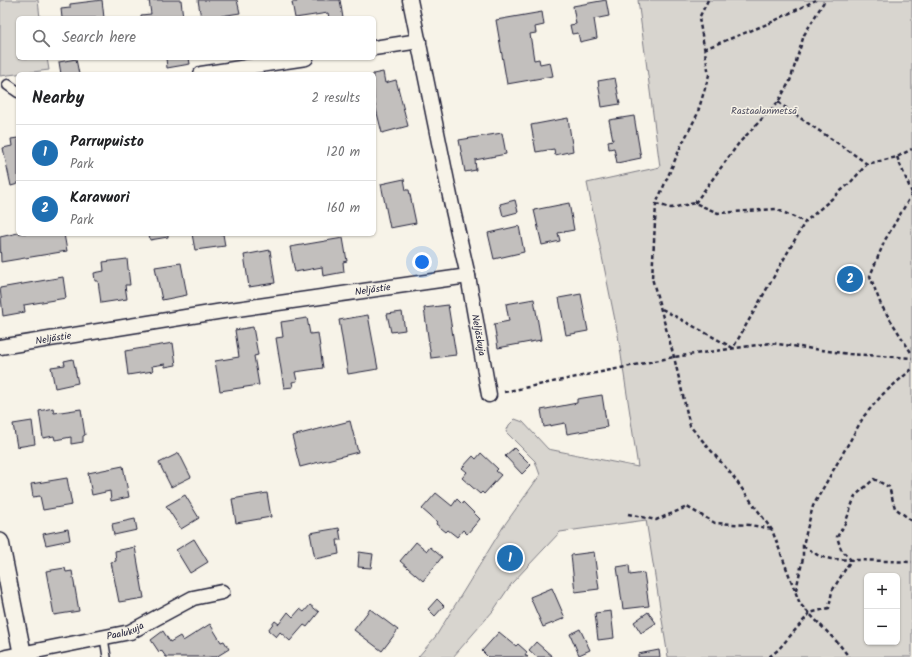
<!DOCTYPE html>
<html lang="en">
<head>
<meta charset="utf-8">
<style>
  :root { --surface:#fff; --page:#f6f6f6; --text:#202124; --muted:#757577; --line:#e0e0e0; --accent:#1f6fb2 }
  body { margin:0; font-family:Kalam,sans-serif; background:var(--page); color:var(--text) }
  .controls { position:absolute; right:12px; bottom:12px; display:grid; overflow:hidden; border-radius:6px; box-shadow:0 1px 3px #0004 }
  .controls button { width:36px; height:36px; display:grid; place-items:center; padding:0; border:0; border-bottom:1px solid var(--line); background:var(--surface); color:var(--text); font:20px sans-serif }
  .you { position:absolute; left:422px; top:262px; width:14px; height:14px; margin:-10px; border:3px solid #fff; border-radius:50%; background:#1a73e8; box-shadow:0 0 0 6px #1a73e833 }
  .badge { display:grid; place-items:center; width:26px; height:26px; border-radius:50%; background:var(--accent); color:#fff; font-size:13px; font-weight:700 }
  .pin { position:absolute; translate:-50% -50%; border:2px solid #fff; box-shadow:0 1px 4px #0006 }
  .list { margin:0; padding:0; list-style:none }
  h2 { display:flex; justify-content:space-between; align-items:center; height:52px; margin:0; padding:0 16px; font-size:17px }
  h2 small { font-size:13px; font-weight:400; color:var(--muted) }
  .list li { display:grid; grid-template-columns:26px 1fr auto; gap:12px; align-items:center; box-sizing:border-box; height:56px; padding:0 16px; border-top:1px solid var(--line) }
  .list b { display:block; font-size:15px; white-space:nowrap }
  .list p { margin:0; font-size:13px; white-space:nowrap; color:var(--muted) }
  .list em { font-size:13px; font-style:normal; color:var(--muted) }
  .icon { flex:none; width:22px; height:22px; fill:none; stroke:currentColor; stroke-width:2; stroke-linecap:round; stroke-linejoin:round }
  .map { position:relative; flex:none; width:912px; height:657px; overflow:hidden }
  .search { position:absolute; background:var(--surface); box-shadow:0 1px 3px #0004; left:16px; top:16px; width:360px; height:44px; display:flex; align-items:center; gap:10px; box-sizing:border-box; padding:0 14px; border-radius:6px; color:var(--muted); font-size:15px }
  .panel { position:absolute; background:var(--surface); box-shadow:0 1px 3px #0004; left:16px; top:72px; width:360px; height:164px; border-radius:6px }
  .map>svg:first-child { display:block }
  .green { fill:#d8d5cf; stroke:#7d7c85; fill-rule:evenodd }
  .building { fill:#c2bfbd; stroke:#22223b }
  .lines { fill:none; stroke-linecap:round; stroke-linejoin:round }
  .service-casing { stroke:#22223b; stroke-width:10 }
  .pedestrian-casing { stroke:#22223b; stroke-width:13 }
  .minor-casing { stroke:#22223b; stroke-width:17 }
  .tertiary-casing { stroke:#22223b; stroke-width:20 }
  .path { stroke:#22223b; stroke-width:2.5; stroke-dasharray:4 3; stroke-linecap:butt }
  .service { stroke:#f7f3e8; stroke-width:7 }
  .pedestrian { stroke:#f7f3e8; stroke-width:10 }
  .minor { stroke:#f7f3e8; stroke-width:14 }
  .tertiary { stroke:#f7f3e8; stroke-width:17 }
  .labels { text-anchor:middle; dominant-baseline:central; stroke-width:3; stroke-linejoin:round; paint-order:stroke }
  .park-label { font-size:10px; fill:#504f60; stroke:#f7f3e8 }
  .street-label { font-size:10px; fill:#22223b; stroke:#f7f3e8 }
</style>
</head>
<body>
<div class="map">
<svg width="912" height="657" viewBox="0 0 912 657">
  <rect width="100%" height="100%" fill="#f7f3e8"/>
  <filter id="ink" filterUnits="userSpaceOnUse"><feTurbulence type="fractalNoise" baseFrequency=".025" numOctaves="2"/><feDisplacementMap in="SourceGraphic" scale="8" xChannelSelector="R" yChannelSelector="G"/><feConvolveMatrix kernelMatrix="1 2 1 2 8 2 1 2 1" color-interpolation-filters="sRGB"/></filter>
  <g filter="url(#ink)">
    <path class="green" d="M0,0H38L40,18H18V58H47L49,70L0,76Z
      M638,0H912V657H668L646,520L560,532L512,583L493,611L453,657H418L436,636L503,527L540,475L535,461L506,432L509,425L515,419L523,422L548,449L638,467L618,335L587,183L660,167ZM867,576H897V642H867Z"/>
    <path class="building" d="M102,0L104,18H62L61,9L70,8V4Z
      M149,0H181L183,18H141V15L151,14Z
      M198,0H237L240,13L221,16L222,18H201Z
      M297,0H340L343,18H329L328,13L295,18L292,2H297Z
      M606,0L609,16L594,19L597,38L580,42L578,33L572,34L570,25L576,24L573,6Z
      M542,12L544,25L535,27L536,33L530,34L534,60L539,59L540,64L550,62L553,76L507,84L496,20Z
      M166,58H189L190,64L167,68Z
      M76,59L79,74H61L59,62Z
      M383,72L385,83L396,80L408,126L382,133L374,101L373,74Z
      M615,78L620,104L602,107L598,81Z
      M634,116L641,158L617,163L614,148L609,149L608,141L613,140L609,120Z
      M568,118L573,151L555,155L554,149L536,152L531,125Z
      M502,133L506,154L475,160L476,170L465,172L459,140Z
      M18,138V184L11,186L3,148L12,146L11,139Z
      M404,179L406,190H409L416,223L390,228L381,184Z
      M515,200L518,212L503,216L500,204Z
      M569,203L574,230L558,233L560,241L542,245L534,210Z
      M519,226L524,252L494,259L488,233Z
      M18,233L64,234L67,251L1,262L0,237Z
      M149,234H168V237L150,240Z
      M192,234H223L225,246L195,250Z
      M343,238L347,261L343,262L344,272L323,276L322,267L295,272L290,247Z
      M270,250L275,283L249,287L244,255Z
      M127,259L130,285H125L127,299L101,303L98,281H95L94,273L104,271L103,262Z
      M181,263L187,295L162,300L155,267Z
      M63,277L66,298L24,305L25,312L3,316L0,288Z
      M581,294L588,331L566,335L559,298Z
      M534,299L541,340L498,348L494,324L509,321L506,304Z
      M448,305L456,355L431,358L424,308Z
      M402,312L405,330L391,332L387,314Z
      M368,315L378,369L348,374L339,320Z
      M307,318L310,334L318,333L323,368L295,372L297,381L292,382L293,387L284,388L276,338L283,337L281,322Z
      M253,327L258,355L254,356L259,385L220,391L215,361L239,357L235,330Z
      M173,343L176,365L165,367V364L152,366L153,371L128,375L125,351Z
      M73,359L78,383L55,388L51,367L65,365L64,361Z
      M602,395L607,427L567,434L565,423L544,427L541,410L577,403V399Z
      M53,408L54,413L81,409L85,435L83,436V442L71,444V437L55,440L54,436L43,438L39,411Z
      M32,421L35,444L17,447L13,424Z
      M350,421L358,452L300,467L292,436Z
      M514,448L531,465L522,474L505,456Z
      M179,453L191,477L171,487L159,463Z
      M481,453L498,469L496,471L501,475L484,494L482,492L480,494L462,478L467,472L462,468L473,456L476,459Z
      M123,466L129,497L111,501L110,491L92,495L88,473Z
      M67,478L72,505L43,510L40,496L33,497L31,484Z
      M267,493L271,517L236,523L232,499Z
      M436,493L452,506L457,499L462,504L463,502L480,519L467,534L463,530L457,537L448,530L446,532L436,524L437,522L422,509Z
      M185,495L199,518L181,529L166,506Z
      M135,519L137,530L114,535L112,524Z
      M339,528L341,540H337L339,554L315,559L310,533Z
      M68,529L70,540L46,545L43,534Z
      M194,539L208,562L190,573L176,550Z
      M416,542L427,551L430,547L442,557L423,581L400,561Z
      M135,547L144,598L119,602L111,562L116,561L115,551Z
      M359,552L373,554L371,568L358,567Z
      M594,552L599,589L575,592L571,555Z
      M629,565L630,575L644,573L649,606L623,609L617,567Z
      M65,568L66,572L72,571L79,611L54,615L46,571Z
      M552,588L565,618L543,627L530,597Z
      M437,599L444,606L435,616L428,609Z
      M310,605L319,612L307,627L304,625L290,641L280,632L276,637L268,630L275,621L279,624L288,612L293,617L300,609L304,612Z
      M370,609L398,630L382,651L354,630Z
      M611,611L614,638L598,640L595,613Z
      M648,612L656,623L641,633L634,622Z
      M210,624L221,642L224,641L229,649L216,657H166L161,650L159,652L151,640L163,631L170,642L180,636L183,641Z
      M580,629L590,650L579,655L570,634Z
      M499,632L516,646L518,644L527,652L525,655L528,657H488L482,651Z
      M536,642L553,657H537L529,650Z
      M659,650L660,657H638V654Z"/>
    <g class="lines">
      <defs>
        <path id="service" d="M104,638L107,657"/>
        <path id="pedestrian" d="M8,85L18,92"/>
        <g id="minor">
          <path d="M374,48L419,41"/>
          <path d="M201,74L306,58"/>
          <path id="s1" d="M468,276L489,395"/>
          <path id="s2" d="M0,347L223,311L468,276L452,206L410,0"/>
          <path id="s3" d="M6,657L130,632L193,598L222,592"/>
        </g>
        <path id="tertiary" d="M0,542L23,657"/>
      </defs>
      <use href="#service" class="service-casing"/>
      <use href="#pedestrian" class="pedestrian-casing"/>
      <use href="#minor" class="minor-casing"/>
      <use href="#tertiary" class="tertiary-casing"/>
      <path class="path" d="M708,0L699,18L709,75L697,115L681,146L656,204L652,278L674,357L690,426L732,475L772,530L800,604L839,644L849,657
        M704,49L770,23L816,0
        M778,102C807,124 838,142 867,164
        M897,157L912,193
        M912,194L885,240L870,276L881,305L912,354
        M695,203L739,143L778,102L790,81L804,35L825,0
        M656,204L671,208L695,203L718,213L776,209L805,222
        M662,309L733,348L805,222L850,183L867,164L897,157L912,149
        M504,392L674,357L771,343L849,354L912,358
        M628,514L656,520L687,507L715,523L750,525L772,529
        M803,546L819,556L831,559L912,562
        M796,590L803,558V545L813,506L864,416L883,394L912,369
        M769,657L778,650L810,613L829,608L832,591L851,560L841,549L837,537L845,524L855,496L874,479L889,487L895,508L912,521"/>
      <use href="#service" class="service"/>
      <use href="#pedestrian" class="pedestrian"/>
      <use href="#minor" class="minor"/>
      <use href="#tertiary" class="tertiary"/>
    </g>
  </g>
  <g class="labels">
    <g class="park-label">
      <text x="764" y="111">Rastaalanmetsä</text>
    </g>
    <g class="street-label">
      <text stroke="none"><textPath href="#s2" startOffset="377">Neljästie</textPath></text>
      <text stroke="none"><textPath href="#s1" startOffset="60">Neljäskuja</textPath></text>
      <text stroke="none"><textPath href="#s2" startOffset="54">Neljästie</textPath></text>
      <text stroke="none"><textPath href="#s3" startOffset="122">Paalukuja</textPath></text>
    </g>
  </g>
</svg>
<div class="controls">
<button>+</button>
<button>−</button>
</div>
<div class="you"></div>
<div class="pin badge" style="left:510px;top:558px">1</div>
<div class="pin badge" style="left:850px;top:279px">2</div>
<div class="search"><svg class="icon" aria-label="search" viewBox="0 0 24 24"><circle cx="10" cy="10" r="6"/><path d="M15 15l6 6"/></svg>Search here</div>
<section class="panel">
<h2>Nearby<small>2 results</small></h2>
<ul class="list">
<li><span class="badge">1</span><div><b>Parrupuisto</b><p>Park</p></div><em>120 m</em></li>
<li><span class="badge">2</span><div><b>Karavuori</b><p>Park</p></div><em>160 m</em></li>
</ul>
</section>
</div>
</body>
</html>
